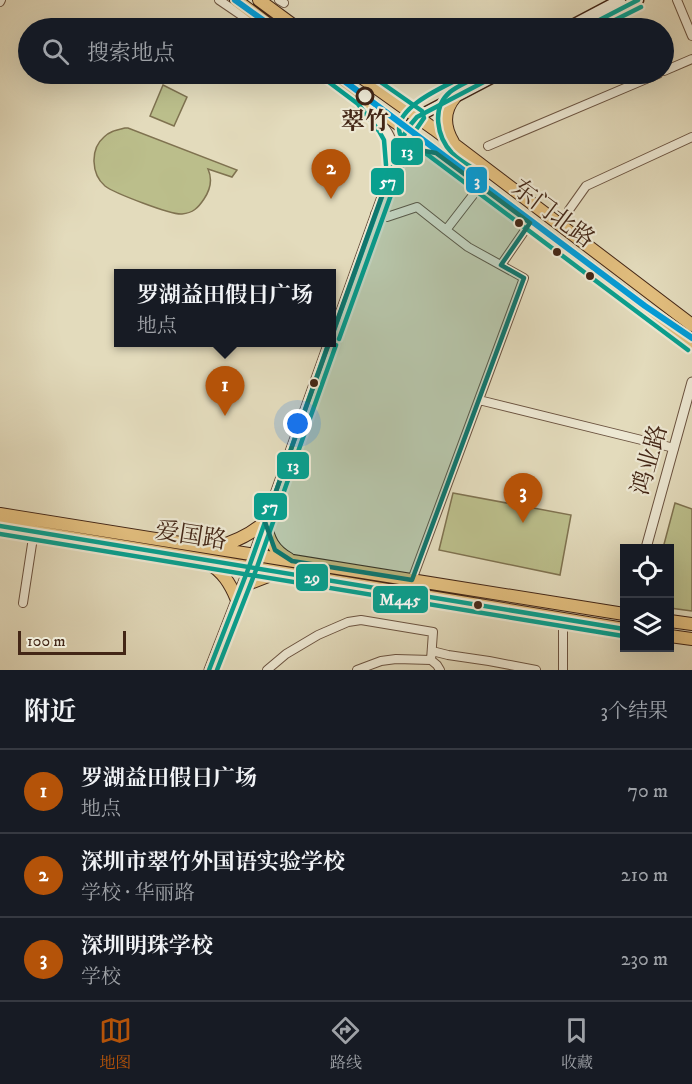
<!DOCTYPE html>
<html lang="zh">
<head>
<meta charset="utf-8">
<style>
  :root { --surface:#171b24; --page:#20242c; --text:#f1f3f6; --muted:#9ea1a6; --line:#363941; --accent:#b45309 }
  body { margin:0; font-family:"IM FELL DW Pica","Noto Serif SC",serif; background:var(--page); color:var(--text) }
  .controls { position:absolute; right:18px; bottom:18px; display:grid; overflow:hidden; border-radius:0px; box-shadow:0 6px 24px #0002 }
  .controls button { width:54px; height:54px; display:grid; place-items:center; padding:0; border:0; border-bottom:2px solid var(--line); background:var(--surface); color:var(--text); font:30px sans-serif }
  .scale { position:absolute; left:18px; bottom:15px; width:108px; box-sizing:border-box; padding-left:6px; border:3px solid #432616; border-top:0; font-size:16px; line-height:21px; white-space:nowrap; color:#432616; -webkit-text-stroke:4px #ede8d3; paint-order:stroke }
  .you { position:absolute; left:298px; top:424px; width:21px; height:21px; margin:-15px; border:4px solid #fff; border-radius:50%; background:#1a73e8; box-shadow:0 0 0 9px #1a73e833 }
  .badge { display:grid; place-items:center; width:39px; height:39px; border-radius:50%; background:var(--accent); color:#fff; font-size:20px; font-weight:700 }
  .pin { position:absolute; translate:-50% -50px; filter:drop-shadow(0 2px 3px #0008) }
  .pin::after { content:''; position:absolute; top:32px; width:21px; height:18px; background:inherit; clip-path:polygon(0 0,100% 0,50% 100%) }
  .popup { position:absolute; left:114px; top:269px; width:222px; height:78px; box-sizing:border-box; display:grid; place-content:center; border-radius:0px; background:var(--surface); filter:drop-shadow(0 2px 4px #0005); font-size:20px; white-space:nowrap; color:var(--muted) }
  .popup b { font-size:22px; color:var(--text) }
  .popup::after { content:''; position:absolute; left:50%; top:100%; margin-left:-12px; border:12px solid transparent; border-top-color:var(--surface) }
  .list { margin:0; padding:0; list-style:none }
  h2 { display:flex; justify-content:space-between; align-items:center; height:78px; margin:0; padding:0 24px; font-size:26px }
  h2 small { font-size:20px; font-weight:400; color:var(--muted) }
  .list li { display:grid; grid-template-columns:39px 1fr auto; gap:18px; align-items:center; box-sizing:border-box; height:84px; padding:0 24px; border-top:2px solid var(--line) }
  .list b { display:block; font-size:22px; white-space:nowrap }
  .list p { margin:0; font-size:20px; white-space:nowrap; color:var(--muted) }
  .list em { font-size:20px; font-style:normal; color:var(--muted) }
  .icon { flex:none; width:33px; height:33px; fill:none; stroke:currentColor; stroke-width:2; stroke-linecap:round; stroke-linejoin:round }
  .map { position:relative; flex:none; width:692px; height:670px; overflow:hidden }
  .search { position:absolute; background:var(--surface); box-shadow:0 6px 24px #0002; left:18px; right:18px; top:18px; height:66px; display:flex; align-items:center; gap:15px; box-sizing:border-box; padding:0 21px; border-radius:33px; color:var(--muted); font-size:22px }
  .sheet { height:330px; background:var(--surface) }
  nav { display:flex; justify-content:space-around; align-items:center; box-sizing:border-box; height:84px; border-top:2px solid var(--line); background:var(--surface); font-size:16px; color:var(--muted) }
  nav a { display:grid; justify-items:center; gap:3px }
  nav .on { color:var(--accent) }
  .map>svg:first-child { display:block }
  .green { fill:#bbbe8b; stroke:#7f7250; stroke-width:1.5 }
  .lines { fill:none; stroke-linecap:round; stroke-linejoin:round }
  .minor-casing { stroke:#6b5340; stroke-width:10 }
  .tertiary-casing { stroke:#6b5340; stroke-width:11 }
  .secondary-casing { stroke:#432616; stroke-width:13 }
  .primary-casing { stroke:#432616; stroke-width:14 }
  .trunk-casing { stroke:#432616; stroke-width:14 }
  .minor { stroke:#ede8d3; stroke-width:8 }
  .tertiary { stroke:#ede8d3; stroke-width:9 }
  .secondary { stroke:#ede8d3; stroke-width:10 }
  .primary { stroke:#e2be7e; stroke-width:12 }
  .trunk { stroke:#e2be7e; stroke-width:12 }
  .bus-1-casing { stroke:#ede8d3; stroke-width:9 }
  .bus-2-casing { stroke:#ede8d3; stroke-width:9 }
  .bus-3-casing { stroke:#ede8d3; stroke-width:9 }
  .bus-4-casing { stroke:#ede8d3; stroke-width:9 }
  .bus-5-casing { stroke:#ede8d3; stroke-width:9 }
  .bus-1 { stroke:#08a08f; stroke-width:4.5 }
  .bus-2 { stroke:#08a08f; stroke-width:4.5 }
  .bus-3 { stroke:#08a08f; stroke-width:4.5 }
  .bus-4 { stroke:#08a08f; stroke-width:4.5 }
  .bus-5 { stroke:#08a08f; stroke-width:4.5 }
  .metro-1-casing { stroke:#ede8d3; stroke-width:10 }
  .metro-1 { stroke:#039cd7; stroke-width:6 }
  .marked { fill:#0f766e; fill-opacity:0.2; stroke:#0f766e; stroke-width:4.5; stroke-linejoin:round }
  .stop-dot { fill:#ede8d3; stroke:#432616; stroke-width:3 }
  .bus-dot { fill:#432616; stroke:#ede8d3; stroke-width:2 }
  .labels { text-anchor:middle; dominant-baseline:central; stroke-width:4.5; stroke-linejoin:round; paint-order:stroke }
  .stop-label { font-size:24px; font-weight:bold; fill:#432616; stroke:#ede8d3 }
  .street-label { font-size:24px; fill:#432616; stroke:#ede8d3 }
  .line-badge { stroke:#ede8d3; stroke-width:2 }
  .badge-label { font-size:16px; text-anchor:middle; font-weight:bold; fill:#fff }
</style>
</head>
<body>
<div class="map">
<svg width="692" height="670" viewBox="0 0 692 670">
  <rect width="100%" height="100%" fill="#e3dbbc"/>
  <filter id="stains"><feTurbulence type="fractalNoise" baseFrequency=".00333" numOctaves="4"/><feColorMatrix values="0 0 0 0 .2 0 0 0 0 .09 0 0 0 0 .02 0 0 0 .5 -.17"/></filter>
  <radialGradient id="worn" r=".72"><stop offset=".6" stop-color="#630" stop-opacity="0"/><stop offset="1" stop-color="#630" stop-opacity=".3"/></radialGradient>
  <path class="green" d="M163,85L187,97L174,126L150,116Z
    M125,128H128L237,170L232,177L208,169C213,180 210,190 204,199C198,208 193,213 182,214C171,215 114,193 105,186C91,174 90,149 104,137C110,131 117,130 125,128Z
    M453,493L571,515L560,575L439,550Z
    M675,503L692,509V611L670,608V548H663Z"/>
  <g class="lines">
    <defs>
      <path id="minor" d="M219,0L260,28
        M279,0L284,3
        M677,0L692,36
        M0,2L1,0
        M664,71L692,59
        M488,146L658,74
        M569,210L586,186L692,137
        M375,214L387,217L417,207L446,230
        M501,265L530,223
        M479,400L674,448
        M412,580L524,278L468,247L446,230L480,186
        M23,603L34,531
        M432,651L448,655L489,661L536,670
        M267,670L286,654L318,635L348,622L361,620L433,632L431,660
        M357,670L381,661L396,659L431,660L437,665L440,670
        M563,670V619"/>
      <path id="tertiary" d="M367,104C380,127 394,129 393,160
        M332,336L406,130
        M646,548L692,382
        M209,670L249,567L329,342"/>
      <path id="secondary" d="M567,28L620,0
        M584,28L638,0
        M406,130L417,117L499,74"/>
      <path id="primary" d="M236,0L273,28
        M259,0L297,28
        M331,74L692,344
        M357,74L434,129L692,325
        M453,142C444,127 443,111 455,97
        M390,173C400,157 414,144 433,152"/>
      <path id="trunk" d="M0,514L624,614
        M265,522C268,539 273,550 289,559
        M0,526L624,629
        M216,547C235,542 250,535 265,522
        M207,562C223,572 230,583 237,600
        M240,591L250,583L276,573
        M670,621L692,624
        M670,636L692,639"/>
    </defs>
    <use href="#minor" class="minor-casing"/>
    <use href="#tertiary" class="tertiary-casing"/>
    <use href="#secondary" class="secondary-casing"/>
    <use href="#primary" class="primary-casing"/>
    <use href="#trunk" class="trunk-casing"/>
    <use href="#minor" class="minor"/>
    <use href="#tertiary" class="tertiary"/>
    <use href="#secondary" class="secondary"/>
    <use href="#primary" class="primary"/>
    <use href="#trunk" class="trunk"/>
    <defs>
      <path id="bus-1" d="M584,28L638,0
        M332,336L406,130L417,117L499,74
        M209,670L249,567L329,342"/>
      <path id="bus-2" d="M326,80L358,104L379,131L384,140L386,165
        M339,339L413,134L424,118L422,111L369,74
        M217,670L256,570L336,345"/>
      <path id="bus-3" d="M0,526L624,629"/>
      <path id="bus-4" d="M0,534L623,636"/>
      <path id="bus-5" d="M599,28L641,7
        M469,74C450,84 391,107 400,134L688,350
        M467,82C461,85 455,88 450,92C431,108 437,137 452,153C459,160 468,165 476,170"/>
    </defs>
    <use href="#bus-1" class="bus-1-casing"/>
    <use href="#bus-2" class="bus-2-casing"/>
    <use href="#bus-3" class="bus-3-casing"/>
    <use href="#bus-4" class="bus-4-casing"/>
    <use href="#bus-5" class="bus-5-casing"/>
    <use href="#bus-1" class="bus-1"/>
    <use href="#bus-2" class="bus-2"/>
    <use href="#bus-3" class="bus-3"/>
    <use href="#bus-4" class="bus-4"/>
    <use href="#bus-5" class="bus-5"/>
    <defs>
      <path id="metro-1" d="M235,0L274,28
        M335,74L645,306L692,338"/>
    </defs>
    <use href="#metro-1" class="metro-1-casing"/>
    <use href="#metro-1" class="metro-1"/>
  </g>
  <path class="marked" d="M419,150L436,153L530,223L501,265L524,278L412,580L292,561L275,550L265,522L390,173L403,157Z"/>
  <circle class="stop-dot" cx="365" cy="96" r="8"/>
  <g class="bus-dot">
    <circle cx="519" cy="223" r="5"/>
    <circle cx="557" cy="252" r="5"/>
    <circle cx="590" cy="276" r="5"/>
    <circle cx="314" cy="383" r="5"/>
    <circle cx="478" cy="605" r="5"/>
  </g>
  <g class="labels">
    <g class="stop-label">
      <text x="365" y="122">翠竹</text>
    </g>
    <g class="street-label">
      <text transform="translate(553 214) rotate(37)">东门北路</text>
      <text transform="translate(650 460) rotate(-74)">鸿业路</text>
      <text transform="translate(191 536) rotate(9)">爱国路</text>
    </g>
  </g>
  <g class="line-badge">
    <rect x="390" y="137" width="34" height="29" rx="6" fill="#08a08f"/>
    <rect x="465" y="166" width="23" height="28" rx="6" fill="#039cd7"/>
    <rect x="370" y="167" width="35" height="29" rx="6" fill="#08a08f"/>
    <rect x="276" y="451" width="34" height="29" rx="6" fill="#08a08f"/>
    <rect x="253" y="492" width="35" height="29" rx="6" fill="#08a08f"/>
    <rect x="295" y="563" width="34" height="29" rx="6" fill="#08a08f"/>
    <rect x="372" y="585" width="57" height="29" rx="6" fill="#08a08f"/>
  </g>
  <g class="badge-label">
    <text x="407" y="157">13</text>
    <text x="477" y="186">3</text>
    <text x="388" y="187">57</text>
    <text x="293" y="471">13</text>
    <text x="270" y="512">57</text>
    <text x="312" y="583">29</text>
    <text x="400" y="605">M445</text>
  </g>
  <rect width="100%" height="100%" filter="url(#stains)"/>
  <rect width="100%" height="100%" fill="url(#worn)"/>
</svg>
<div class="controls">
<button><svg class="icon" aria-label="locate" viewBox="0 0 24 24"><circle cx="12" cy="12" r="6"/><path d="M12 2v4M12 18v4M2 12h4M18 12h4"/></svg></button>
<button><svg class="icon" aria-label="layers" viewBox="0 0 24 24"><path d="M12 4l9 5-9 5-9-5zM3 14l9 5 9-5"/></svg></button>
</div>
<div class="scale">100 m</div>
<div class="you"></div>
<div class="pin badge" style="left:225px;top:416px">1</div>
<div class="popup"><b>罗湖益田假日广场</b>地点</div>
<div class="pin badge" style="left:331px;top:199px">2</div>
<div class="pin badge" style="left:523px;top:523px">3</div>
<div class="search"><svg class="icon" aria-label="search" viewBox="0 0 24 24"><circle cx="10" cy="10" r="6"/><path d="M15 15l6 6"/></svg>搜索地点</div>
</div>
<section class="sheet">
<h2>附近<small>3个结果</small></h2>
<ul class="list">
<li><span class="badge">1</span><div><b>罗湖益田假日广场</b><p>地点</p></div><em>70 m</em></li>
<li><span class="badge">2</span><div><b>深圳市翠竹外国语实验学校</b><p>学校 · 华丽路</p></div><em>210 m</em></li>
<li><span class="badge">3</span><div><b>深圳明珠学校</b><p>学校</p></div><em>230 m</em></li>
</ul>
</section>
<nav>
<a class="on"><svg class="icon" aria-label="map" viewBox="0 0 24 24"><path d="M3 6l6-2 6 2 6-2v14l-6 2-6-2-6 2zM9 4v14M15 6v14"/></svg>地图</a>
<a><svg class="icon" aria-label="directions" viewBox="0 0 24 24"><path d="M12 3l9 9-9 9-9-9zM9 14v-3h6M13 9l2 2-2 2"/></svg>路线</a>
<a><svg class="icon" aria-label="saved" viewBox="0 0 24 24"><path d="M7 4h10v16l-5-4-5 4z"/></svg>收藏</a>
</nav>
</body>
</html>
